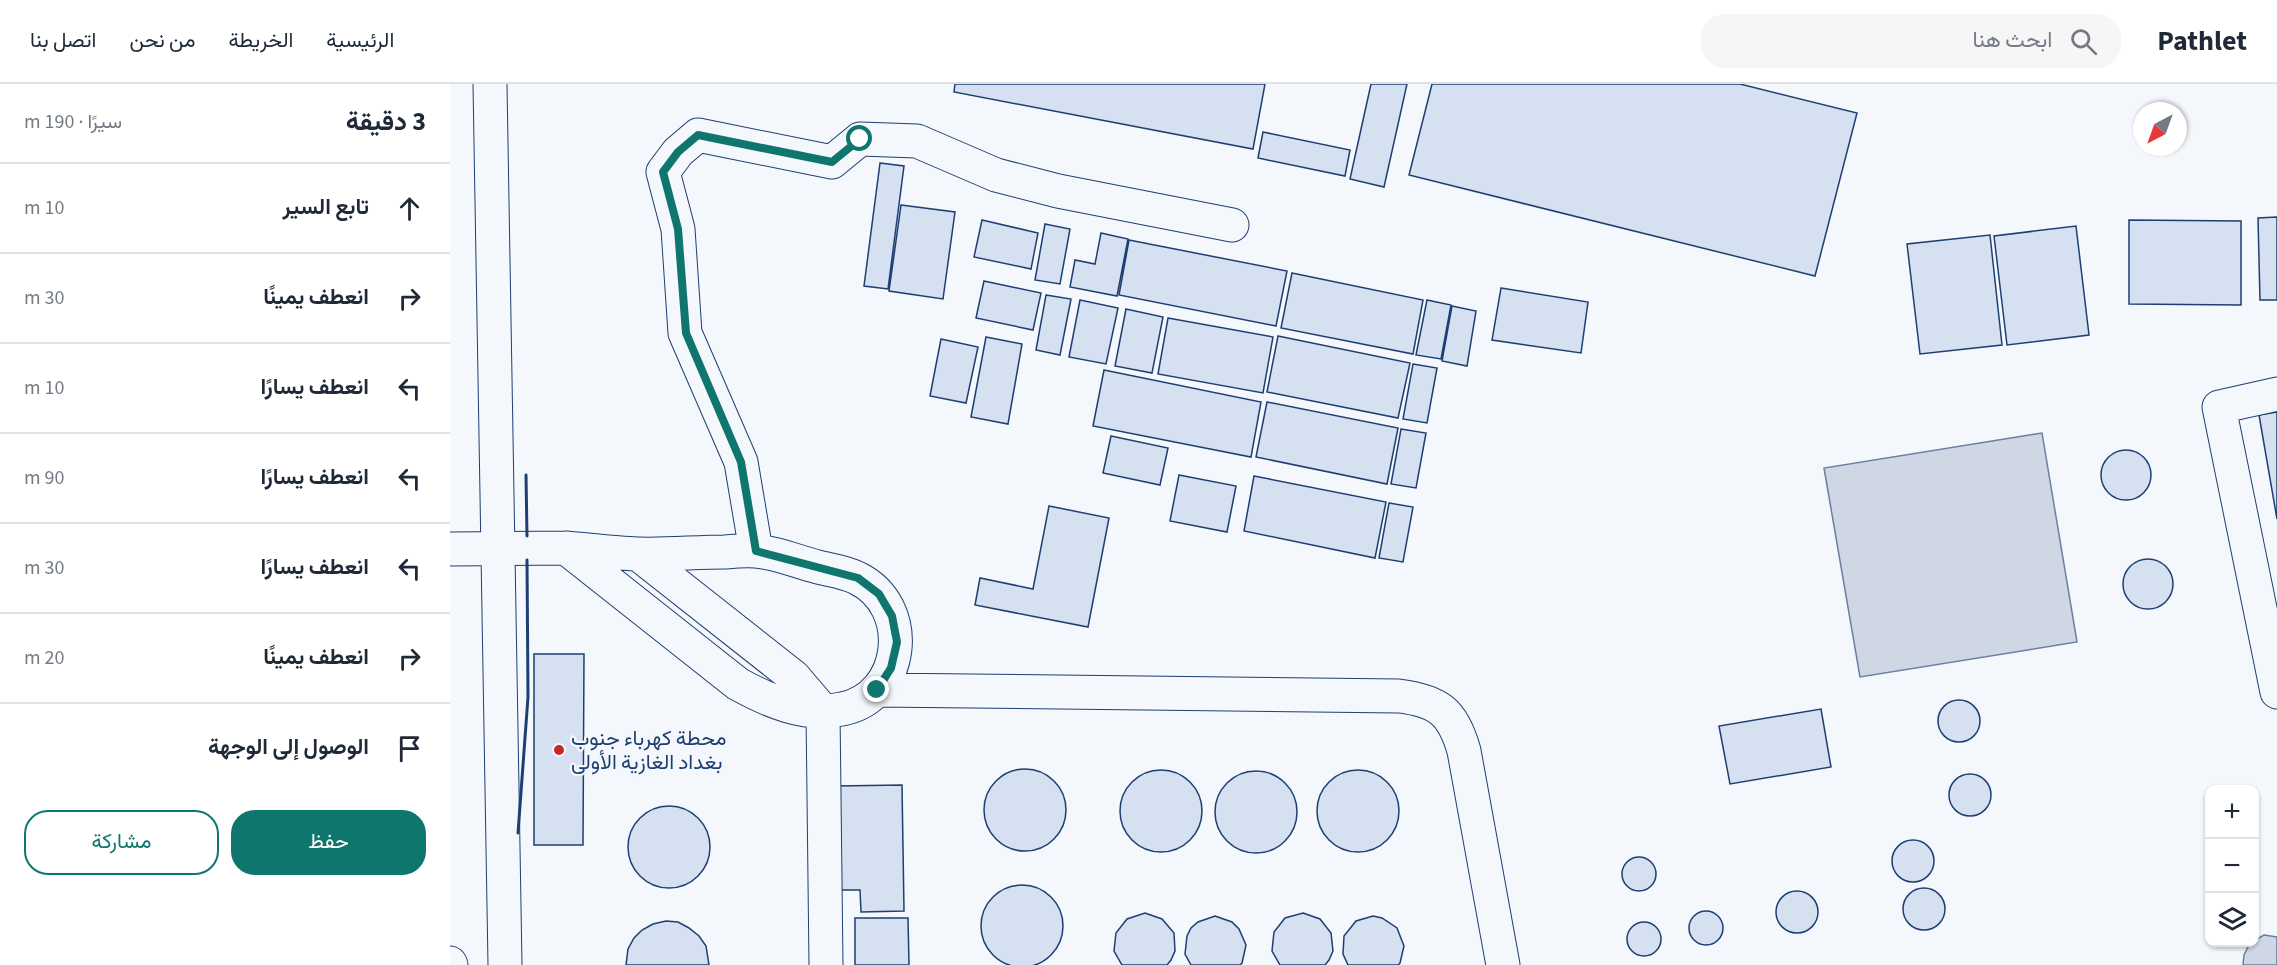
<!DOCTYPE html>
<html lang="ar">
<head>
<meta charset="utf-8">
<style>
  :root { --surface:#fff; --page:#f6f6f7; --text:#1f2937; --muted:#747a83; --line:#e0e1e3; --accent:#0f766e }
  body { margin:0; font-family:"Source Sans 3",Vazirmatn,sans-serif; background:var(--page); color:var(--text); direction:rtl }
  .controls { position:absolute; right:18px; bottom:18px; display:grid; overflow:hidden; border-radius:12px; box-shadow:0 2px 4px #0004 }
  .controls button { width:54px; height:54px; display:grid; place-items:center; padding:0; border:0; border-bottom:2px solid var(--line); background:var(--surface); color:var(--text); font:30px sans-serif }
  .compass { position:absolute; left:1683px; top:18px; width:54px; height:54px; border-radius:50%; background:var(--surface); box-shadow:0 2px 4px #0004; rotate:221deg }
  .stop { position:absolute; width:18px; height:18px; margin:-14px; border:4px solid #0f766e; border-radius:50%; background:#fff }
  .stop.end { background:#0f766e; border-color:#fff; box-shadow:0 2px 6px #0008 }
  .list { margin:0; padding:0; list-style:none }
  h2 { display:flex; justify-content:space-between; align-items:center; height:78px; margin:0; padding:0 24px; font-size:26px }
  h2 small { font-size:20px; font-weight:400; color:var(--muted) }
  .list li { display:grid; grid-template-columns:39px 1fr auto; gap:18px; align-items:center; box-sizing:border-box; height:90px; padding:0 24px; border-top:2px solid var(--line) }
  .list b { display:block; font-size:22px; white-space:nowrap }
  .list em { font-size:20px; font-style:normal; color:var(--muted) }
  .actions { display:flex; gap:12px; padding:18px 24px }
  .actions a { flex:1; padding:14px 0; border:2px solid var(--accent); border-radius:24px; text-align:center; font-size:21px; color:var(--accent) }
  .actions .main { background:var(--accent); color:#fff }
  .icon { flex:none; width:33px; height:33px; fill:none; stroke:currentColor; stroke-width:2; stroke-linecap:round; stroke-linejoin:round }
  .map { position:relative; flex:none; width:1827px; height:881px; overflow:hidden; direction:ltr }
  header { display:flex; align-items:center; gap:36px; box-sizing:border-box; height:84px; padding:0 30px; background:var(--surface); border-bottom:2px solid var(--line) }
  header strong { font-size:28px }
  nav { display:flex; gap:33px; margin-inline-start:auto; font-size:21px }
  .search { width:420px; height:54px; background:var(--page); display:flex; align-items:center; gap:15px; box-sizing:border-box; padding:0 21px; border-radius:24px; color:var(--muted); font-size:22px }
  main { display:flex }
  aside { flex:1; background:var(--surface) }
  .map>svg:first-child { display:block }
  .water { fill:#cfd7e4; stroke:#687fa3; stroke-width:1.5 }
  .building { fill:#d5e0f0; stroke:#1d3f73; stroke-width:1.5 }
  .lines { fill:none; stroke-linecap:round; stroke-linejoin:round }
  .minor-casing { stroke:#1d3f73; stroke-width:35 }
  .major-casing { stroke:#1d3f73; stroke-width:35 }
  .minor { stroke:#f4f7fb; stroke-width:33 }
  .major { stroke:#f4f7fb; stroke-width:33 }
  .wall { stroke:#1d3f73; stroke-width:3 }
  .route { stroke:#0f766e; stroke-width:8 }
  .poi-dot { fill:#c62828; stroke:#f4f7fb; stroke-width:2 }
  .labels { text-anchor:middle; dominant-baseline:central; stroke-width:4.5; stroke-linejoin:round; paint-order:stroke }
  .poi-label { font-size:21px; fill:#1d3f73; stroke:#f4f7fb; text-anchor:start }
</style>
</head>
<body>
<header>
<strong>Pathlet</strong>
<div class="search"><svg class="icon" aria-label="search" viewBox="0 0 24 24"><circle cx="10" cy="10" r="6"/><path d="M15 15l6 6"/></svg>ابحث هنا</div>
<nav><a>الرئيسية</a><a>الخريطة</a><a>من نحن</a><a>اتصل بنا</a></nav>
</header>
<main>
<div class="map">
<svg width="1827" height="881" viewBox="0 0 1827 881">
  <rect width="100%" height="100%" fill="#f4f7fb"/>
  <path class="water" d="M1592,349L1627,558L1410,593L1374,384Z
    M1814,851L1827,853V881H1793L1794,871L1800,859L1804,858L1805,856Z"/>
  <path class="building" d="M505,0H815L803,65L504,8Z
    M921,0H957L934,103L900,95Z
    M982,0H1290L1407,29L1365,192L959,91Z
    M813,48L900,66L895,92L808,74Z
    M430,79L454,82L438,205L414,202Z
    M451,121L505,128L493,215L439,207Z
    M1827,133V216H1810L1808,134Z
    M532,136L588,149L581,185L524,173Z
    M1679,136L1791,137V221L1679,220Z
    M595,140L620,145L610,200L585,196Z
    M1626,142L1639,251L1557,261L1544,152Z
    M651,149L678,155L667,212L620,203L625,176L645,180Z
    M1540,151L1552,261L1470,270L1457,160Z
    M679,156L837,187L826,242L669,211Z
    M842,189L973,216L963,270L831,244Z
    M534,197L591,209L583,246L526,234Z
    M1051,204L1138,218L1131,269L1042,256Z
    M596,211L621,215L610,271L586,266Z
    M630,216L668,224L656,280L619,273Z
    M977,216L1001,221L991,275L966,271Z
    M1002,222L1026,227L1017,282L992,277Z
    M676,225L713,233L702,289L665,282Z
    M718,234L823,253L813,309L708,290Z
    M828,252L960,279L948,334L817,308Z
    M536,253L572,260L558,340L521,333Z
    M491,255L528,263L516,319L480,312Z
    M963,280L987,284L977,339L953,335Z
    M654,286L811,318L801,373L643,342Z
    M817,318L948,344L937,400L806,373Z
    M1827,328V435L1809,331Z
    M951,345L976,349L966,404L941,400Z
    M661,352L718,364L710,401L653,389Z
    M1651 391a25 25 0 1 1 50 0a25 25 0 1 1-50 0Z
    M729,391L786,402L777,448L720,437Z
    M804,392L936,418L925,474L794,447Z
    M939,419L963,423L953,478L929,474Z
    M599,422L659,434L638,543L525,521L530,494L583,505Z
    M1673 500a25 25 0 1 1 50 0a25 25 0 1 1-50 0Z
    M84,570H134L133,761H84Z
    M1488 637a21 21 0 1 1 42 0a21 21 0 1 1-42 0Z
    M1371,625L1381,683L1280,700L1269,642Z
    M534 726a41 41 0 1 1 82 0a41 41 0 1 1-82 0Z
    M670 727a41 41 0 1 1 82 0a41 41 0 1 1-82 0Z
    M867 727a41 41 0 1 1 82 0a41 41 0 1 1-82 0Z
    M765 728a41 41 0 1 1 82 0a41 41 0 1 1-82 0Z
    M1499 711a21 21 0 1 1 42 0a21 21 0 1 1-42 0Z
    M452,701L454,827L411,828L410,806H387L386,702Z
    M178 763a41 41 0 1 1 82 0a41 41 0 1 1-82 0Z
    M1442 777a21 21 0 1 1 42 0a21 21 0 1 1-42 0Z
    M1172 790a17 17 0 1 1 34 0a17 17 0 1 1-34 0Z
    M531 842a41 41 0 1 1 82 0a41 41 0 1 1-82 0Z
    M1453 825a21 21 0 1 1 42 0a21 21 0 1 1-42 0Z
    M1326 828a21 21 0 1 1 42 0a21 21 0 1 1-42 0Z
    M1239 844a17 17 0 1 1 34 0a17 17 0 1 1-34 0Z
    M695,829L712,835L724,849L725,867L721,876L717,881H672L664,867L666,849L677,835Z
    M853,829L870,835L881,849L883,867L879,876L875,881H830L822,867L824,848L835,834Z
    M765,832L782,838L789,845L796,861L792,879L790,881H741L735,870L737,852L741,844L748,838Z
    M923,832L932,834L947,844L954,862L950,879L948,881H898L893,870L894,852L906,837Z
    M405,834H458L459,881H405Z
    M216,837L228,838L239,844L249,852L256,862L259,881H176L178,865L184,854L192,846L203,840Z
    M1177 855a17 17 0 1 1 34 0a17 17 0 1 1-34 0Z"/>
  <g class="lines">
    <defs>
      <path id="minor" d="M40,0L55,881
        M1827,310L1769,323L1827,608
        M116,464C140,466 164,469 188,470C217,471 246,468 275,468C285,467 296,466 306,467C327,469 348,478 368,483C380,486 396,488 407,494C465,522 455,613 392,625C355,633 319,617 288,600Z
        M0,465L116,464
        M306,467L291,378L235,249L228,145L213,88L228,68L248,51L382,78L410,55L467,57L546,91L608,107L782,141
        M188,470L344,593L373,627L376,881
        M427,606L949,612C989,617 1003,628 1014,667L1053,881"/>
      <path id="major" d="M0,879L1,881"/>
    </defs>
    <use href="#minor" class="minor-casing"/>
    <use href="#major" class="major-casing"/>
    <use href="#minor" class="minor"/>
    <use href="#major" class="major"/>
    <path class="wall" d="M76,391L77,452
      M68,749L78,613L77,476"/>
  </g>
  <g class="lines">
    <path class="route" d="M410,55L382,78L248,51L228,68L213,88L228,145L236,249L291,378L306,467L408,494L429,510L442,532L447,558L441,584L427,606"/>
  </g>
  <circle class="poi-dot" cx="109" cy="666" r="6"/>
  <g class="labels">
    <g class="poi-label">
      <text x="121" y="654">محطة كهرباء جنوب<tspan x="121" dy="24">بغداد الغازية الأولى</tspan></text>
    </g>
  </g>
</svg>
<div class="controls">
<button>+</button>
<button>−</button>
<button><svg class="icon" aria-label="layers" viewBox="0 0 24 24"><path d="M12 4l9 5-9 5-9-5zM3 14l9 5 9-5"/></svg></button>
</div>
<svg class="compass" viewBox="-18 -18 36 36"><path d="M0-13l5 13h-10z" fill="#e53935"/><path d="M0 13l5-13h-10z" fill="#747a83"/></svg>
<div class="stop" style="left:410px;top:55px"></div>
<div class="stop end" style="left:427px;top:606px"></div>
</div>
<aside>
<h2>3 دقيقة<small>سيرًا · 190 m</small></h2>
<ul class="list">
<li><svg class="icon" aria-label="ahead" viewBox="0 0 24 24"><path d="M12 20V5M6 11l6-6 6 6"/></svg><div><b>تابع السير</b></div><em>10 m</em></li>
<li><svg class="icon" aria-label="right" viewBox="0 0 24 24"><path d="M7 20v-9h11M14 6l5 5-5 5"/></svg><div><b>انعطف يمينًا</b></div><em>30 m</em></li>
<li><svg class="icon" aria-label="left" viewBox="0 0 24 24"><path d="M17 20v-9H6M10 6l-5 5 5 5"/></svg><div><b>انعطف يسارًا</b></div><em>10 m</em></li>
<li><svg class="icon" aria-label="left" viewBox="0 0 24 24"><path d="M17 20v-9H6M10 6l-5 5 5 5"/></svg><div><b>انعطف يسارًا</b></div><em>90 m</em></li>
<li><svg class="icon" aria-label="left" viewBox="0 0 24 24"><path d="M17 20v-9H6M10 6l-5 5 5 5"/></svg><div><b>انعطف يسارًا</b></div><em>30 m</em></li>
<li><svg class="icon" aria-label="right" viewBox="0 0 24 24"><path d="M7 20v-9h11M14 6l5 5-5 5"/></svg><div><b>انعطف يمينًا</b></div><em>20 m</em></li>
<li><svg class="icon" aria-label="arrive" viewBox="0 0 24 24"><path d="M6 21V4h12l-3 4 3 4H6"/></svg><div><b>الوصول إلى الوجهة</b></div></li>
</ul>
<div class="actions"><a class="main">حفظ</a><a>مشاركة</a></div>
</aside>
</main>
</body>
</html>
